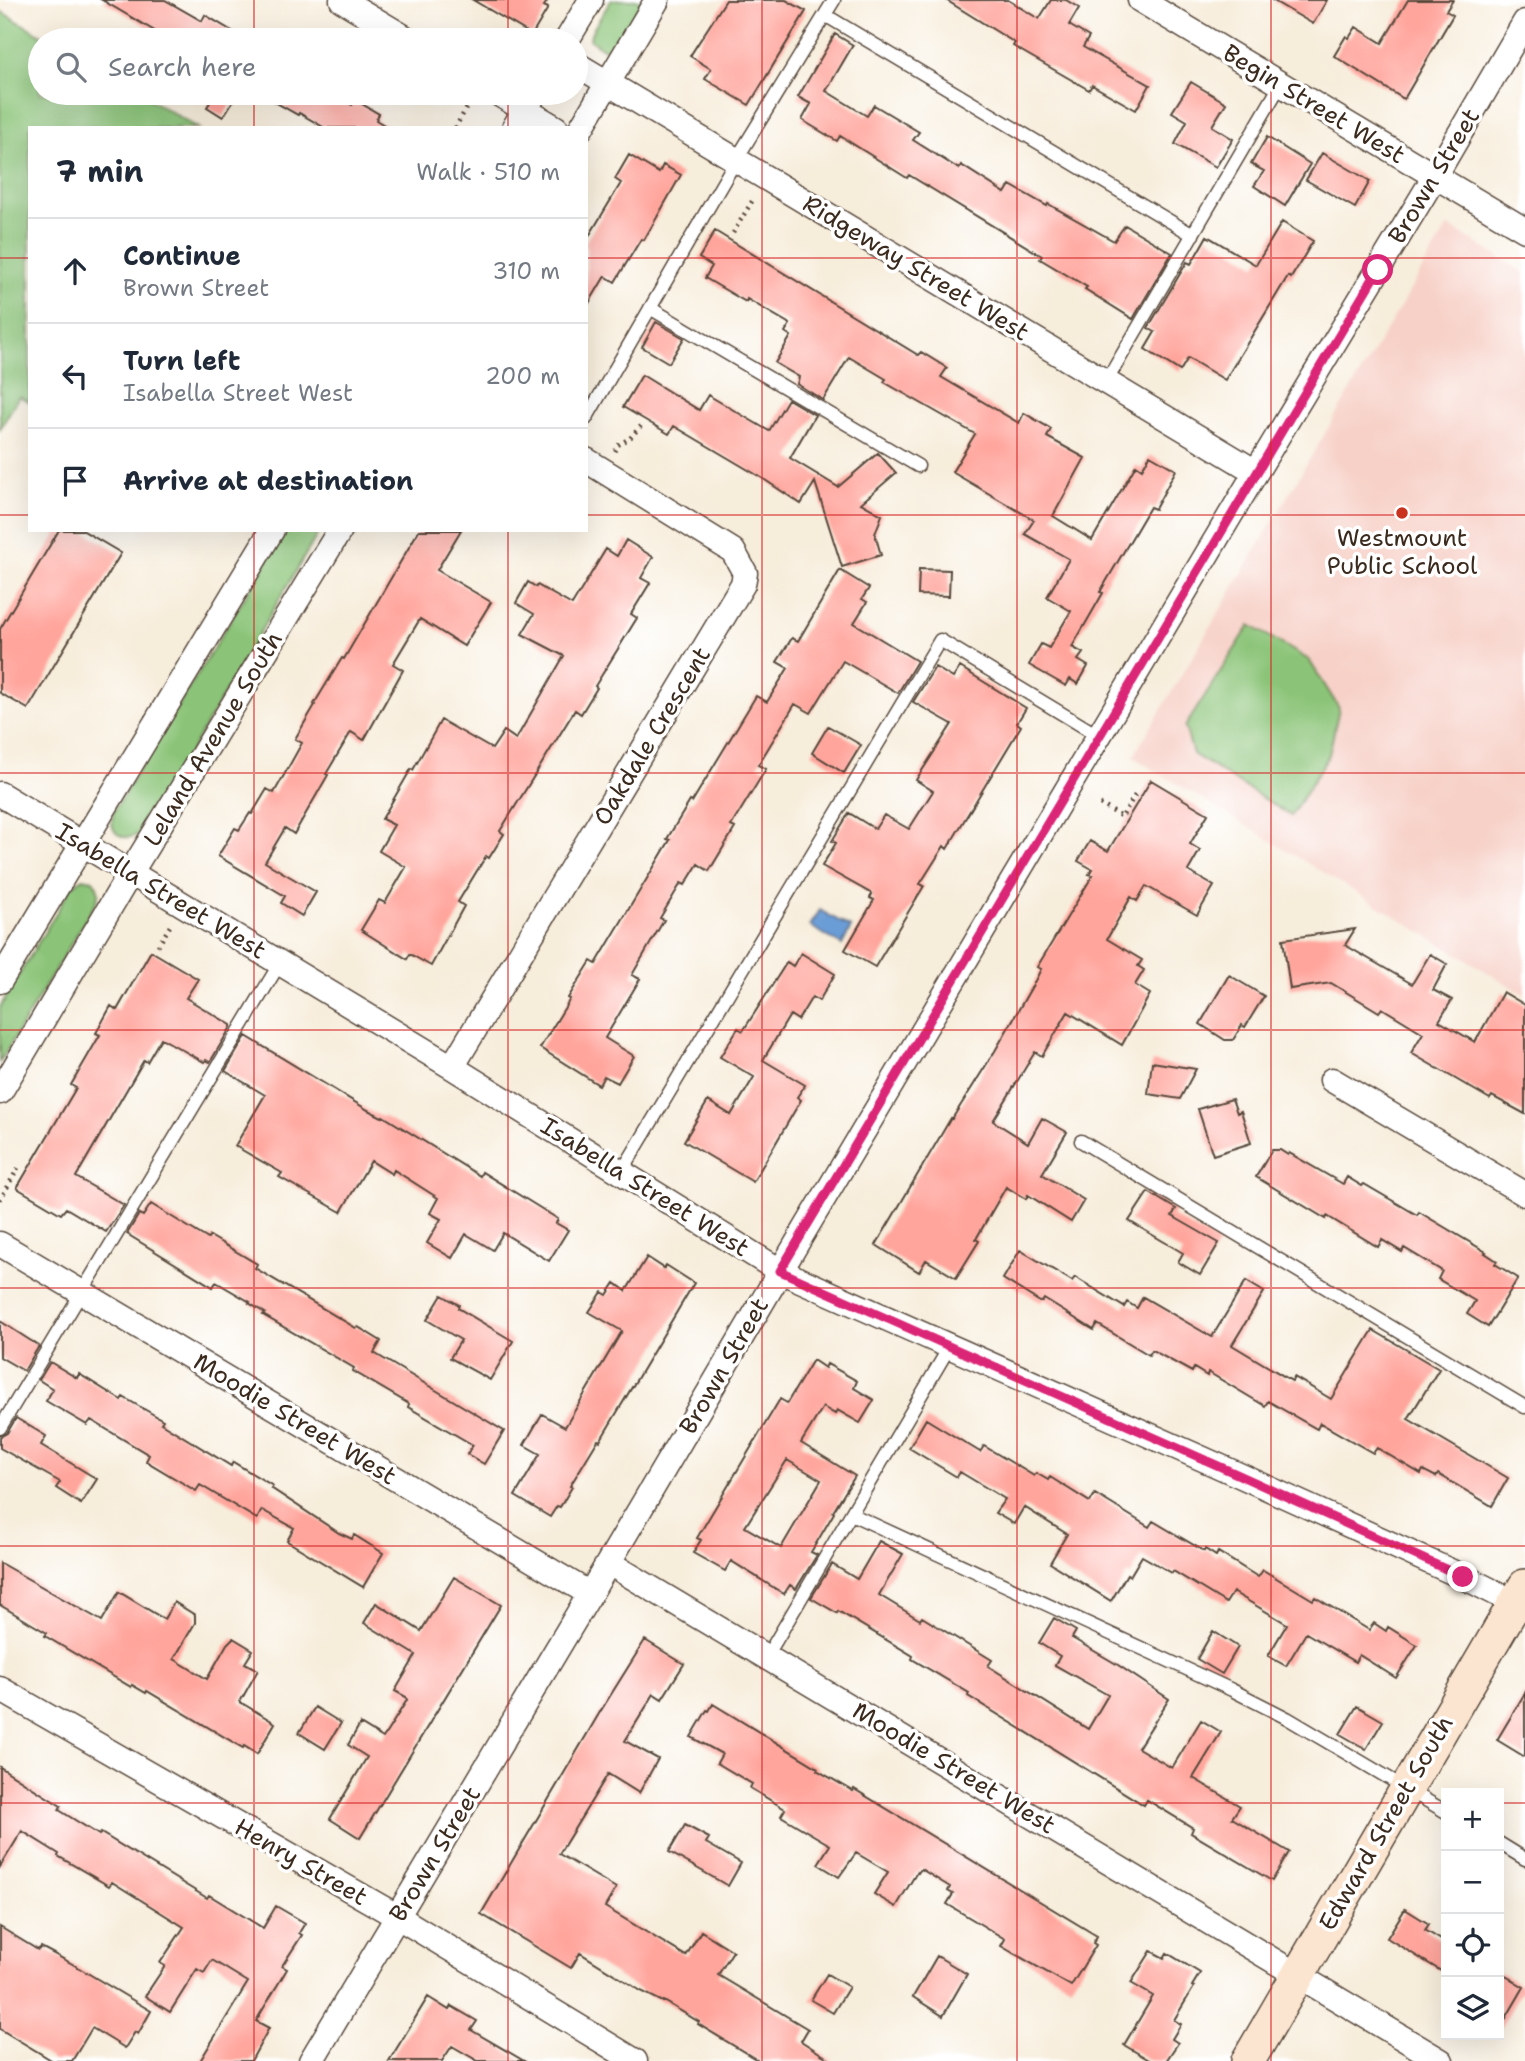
<!DOCTYPE html>
<html lang="en">
<head>
<meta charset="utf-8">
<style>
  :root { --surface:#fff; --page:#f6f6f7; --text:#1f2937; --muted:#747a83; --line:#e0e1e3 }
  body { margin:0; font-family:"Shantell Sans",sans-serif; background:var(--page); color:var(--text) }
  .controls { position:absolute; right:21px; bottom:21px; display:grid; overflow:hidden; border-radius:0px; box-shadow:0 7px 28px #0002 }
  .controls button { width:63px; height:63px; display:grid; place-items:center; padding:0; border:0; border-bottom:2px solid var(--line); background:var(--surface); color:var(--text); font:35px sans-serif }
  .stop { position:absolute; width:21px; height:21px; margin:-16px; border:5px solid #db2777; border-radius:50%; background:#fff }
  .stop.end { background:#db2777; border-color:#fff; box-shadow:0 2px 7px #0008 }
  .list { margin:0; padding:0; list-style:none }
  h2 { display:flex; justify-content:space-between; align-items:center; height:91px; margin:0; padding:0 28px; font-size:30px }
  h2 small { font-size:23px; font-weight:400; color:var(--muted) }
  .list li { display:grid; grid-template-columns:46px 1fr auto; gap:21px; align-items:center; box-sizing:border-box; height:105px; padding:0 28px; border-top:2px solid var(--line) }
  .list b { display:block; font-size:26px; white-space:nowrap }
  .list p { margin:0; font-size:23px; white-space:nowrap; color:var(--muted) }
  .list em { font-size:23px; font-style:normal; color:var(--muted) }
  .icon { flex:none; width:38px; height:38px; fill:none; stroke:currentColor; stroke-width:2; stroke-linecap:round; stroke-linejoin:round }
  .map { position:relative; flex:none; width:1525px; height:2061px; overflow:hidden }
  .search { position:absolute; background:var(--surface); box-shadow:0 7px 28px #0002; left:28px; top:28px; width:560px; height:77px; display:flex; align-items:center; gap:18px; box-sizing:border-box; padding:0 24px; border-radius:38px; color:var(--muted); font-size:26px }
  .panel { position:absolute; background:var(--surface); box-shadow:0 7px 28px #0002; left:28px; top:126px; width:560px; height:406px; border-radius:0px }
  .map>svg:first-child { display:block }
  .built { fill:#f7d1c8 }
  .green { fill:#8bc478; stroke:#63774b; stroke-width:2 }
  .water { fill:#6a9cd5; stroke:#52637a; stroke-width:2 }
  .building { fill:#ffa59c; fill-rule:evenodd }
  .lines { fill:none; stroke-linecap:round; stroke-linejoin:round }
  .service-casing { stroke:#57473a; stroke-width:15 }
  .minor-casing { stroke:#57473a; stroke-width:27 }
  .secondary-casing { stroke:#57473a; stroke-width:36 }
  .path { stroke:#57473a; stroke-width:4.5; stroke-dasharray:2 5; stroke-linecap:butt }
  .service { stroke:#fff; stroke-width:12 }
  .minor { stroke:#fff; stroke-width:24 }
  .secondary { stroke:#fce5d0; stroke-width:33 }
  .route { stroke:#db2777; stroke-width:9 }
  .grid { fill:none; stroke:#d62828; stroke-width:2; stroke-opacity:0.55 }
  .poi-dot { fill:#c8321e; stroke:#fff; stroke-width:2.5 }
  .labels { text-anchor:middle; dominant-baseline:central; stroke-width:7; stroke-linejoin:round; paint-order:stroke }
  .street-label { font-size:24px; fill:#3b2a1e; stroke:#fff }
  .poi-label { font-size:24px; fill:#3b2a1e; stroke:#fff }
</style>
</head>
<body>
<div class="map">
<svg width="1525" height="2061" viewBox="0 0 1525 2061">
  <rect width="100%" height="100%" fill="#fff"/>
  <filter id="ink" filterUnits="userSpaceOnUse"><feTurbulence type="fractalNoise" baseFrequency=".0143" numOctaves="2"/><feDisplacementMap in="SourceGraphic" scale="14" xChannelSelector="R" yChannelSelector="G"/><feConvolveMatrix kernelMatrix="1 2 1 2 8 2 1 2 1" color-interpolation-filters="sRGB"/></filter>
  <filter id="wash" filterUnits="userSpaceOnUse"><feTurbulence type="fractalNoise" baseFrequency=".00686" numOctaves="4" result="noise"/><feDisplacementMap in="SourceGraphic" scale="28" xChannelSelector="R" yChannelSelector="G"/><feGaussianBlur stdDeviation="1.57" result="paint"/><feColorMatrix in="noise" values="0 0 0 0 0 0 0 0 0 0 0 0 0 0 0 0 0 1.4 0 .05"/><feComposite in="paint" operator="in"/></filter>
  <g filter="url(#wash)">
    <rect width="100%" height="100%" fill="#f7eddb"/>
    <path class="built" d="M1448,226L1525,273V995L1133,757Z"/>
    <path class="green" d="M611,0H643L614,46L603,49L590,40L591,33Z
      M0,11L50,40H40V93H139L198,128H30V402L19,396L0,429Z
      M286,530H320L144,830C125,847 104,832 115,809Z
      M1250,625L1309,660L1339,708L1329,755L1291,816L1193,754L1185,727Z
      M83,878L93,880C99,888 100,893 96,902L0,1062V1007L72,886Z"/>
    <path class="water" d="M820,910L851,928L842,945L810,926Z"/>
    <g id="blocks">
      <path class="building" d="M102,0H165L202,21L205,15L247,40H170Z
        M473,0H548L544,6L548,8L532,35Z
        M726,0H786L806,11L749,105L705,79L711,69L690,56Z
        M946,0H1008L1039,19L1051,0H1066L1079,8L1069,25L1089,37L1083,47L1150,85L1136,110L1092,85L1089,90L1013,46L1015,43Z
        M1272,0H1327L1313,24Z
        M1408,0H1453L1446,11L1453,15L1404,99L1334,56L1346,36L1349,38L1356,27L1382,43Z
        M835,34L853,45L826,91L867,116L874,105L919,132L913,140L959,169L961,165L1005,193L1010,185L1047,206L1048,204L1114,241L1125,225L1172,253L1133,319L1085,289L1087,287L1040,259L1042,256L909,175L907,178L840,136L837,141L802,120L811,104L798,97Z
        M1191,82L1226,103L1212,126L1233,139L1216,167L1175,144L1187,121L1172,112Z
        M216,93H238L223,117L207,107Z
        M259,93H331L352,105L355,100L379,114L376,120L389,128H325L299,113L298,115Z
        M1267,137L1310,164L1285,206L1254,186L1264,171L1251,164Z
        M1322,153L1370,181L1355,208L1306,180Z
        M629,155L659,173L663,165L681,175L644,240L641,239L615,282L605,276L586,308V241L621,183L615,179Z
        M1282,222L1313,241L1291,278L1288,276L1225,380L1188,358L1180,371L1145,349L1155,332L1148,328L1187,262L1191,264L1207,236L1256,265Z
        M715,231L918,355L921,352L947,368L941,377L1019,423L1024,413L1051,429L1047,437L1085,458L1053,516L1092,540L1136,465L1142,469L1150,455L1176,470L1155,509L1150,507L1100,592L1103,593L1072,647L1083,653L1078,660L1088,666L1078,684L1070,679L1066,686L1029,665L1041,644L1049,648L1071,611L1047,597L1069,559L1025,534L1034,520L952,472L975,434L884,382L886,379L849,357L823,400L797,384L799,377L775,363L791,336L785,332L790,324L747,299L746,302L705,278L712,266L699,258Z
        M656,322L684,338L669,363L642,347Z
        M642,375L699,410L708,395L769,431L788,399L815,415L790,458L838,487L878,453L896,473L861,503L882,515L875,534L881,555L842,567L815,482L801,504L762,478L674,426L669,434L623,407Z
        M59,530H82L121,553L28,709L0,693V629Z
        M419,530H461L437,570L491,602L464,646L420,619L393,664L403,670L364,740L351,732L326,774L328,775L294,834L285,828L265,862L316,892L302,916L281,903L285,896L218,856L235,828L239,830L250,813L252,814L267,789L274,793L302,743L295,739L315,705L314,704L342,658L344,659Z
        M626,540L653,557L641,578L650,583L631,614L637,618L595,686L597,688L581,714L575,710L500,831L504,834L489,858L486,856L458,902L464,906L431,966L410,954L407,959L361,930L379,900L385,903L406,867L379,851L394,825L382,819L411,769L413,770L441,720L492,749L504,731L516,739L564,656L522,634L534,614L516,603L528,582L536,587L537,585L572,605L606,549L617,556Z
        M919,569L950,570L949,596L918,595Z
        M840,570L869,588L862,599L867,602L854,623L917,661L898,693L843,661L811,713L795,704L758,765L766,769L731,826L735,828L709,871L698,864L685,885L681,883L660,918L664,920L632,975L640,979L605,1038L634,1056L618,1083L604,1076L599,1085L540,1048L570,999L568,998L591,961L596,964L670,840L667,839L690,801L692,802L756,696L767,702L788,668L777,662L792,638L798,641Z
        M935,667L953,678L960,667L1026,708L1017,723L1021,726L947,849L944,846L920,884L924,886L875,967L845,950L874,900L870,898L872,894L822,866L836,843L832,841L849,813L875,829L884,815L909,829L933,791L916,780L952,724L913,702Z
        M828,726L861,745L844,773L812,753Z
        M1151,780L1208,814L1190,844L1200,850L1188,871L1214,886L1197,915L1146,886L1137,901L1131,897L1107,939L1142,960L1138,966L1144,970L1135,985L1150,994L1122,1045L1068,1012L1042,1056L1035,1052L993,1121L1028,1143L1042,1118L1067,1132L1042,1174L1084,1200L1071,1222L1028,1195L1026,1199L1006,1187L976,1239L979,1241L956,1278L926,1260L919,1272L876,1245L951,1118L952,1119L995,1051L1035,981L1041,969L1037,967L1093,875L1089,874L1092,869L1078,861L1090,841L1108,851Z
        M1355,929L1345,945L1412,984L1430,954L1447,964L1433,990L1452,1000L1439,1021L1475,1042L1503,992L1525,1005V1114L1492,1096L1490,1099L1411,1053L1423,1033L1382,1008L1379,1012L1331,983L1290,989L1283,939Z
        M151,951L198,979L186,998L231,1025V1027L210,1062L206,1060L204,1062L161,1038L147,1062L144,1060L76,1177L124,1205L106,1232L66,1208L61,1214L17,1188L76,1088L71,1085L100,1035L96,1033L111,1006L117,1010Z
        M801,953L835,974L819,1001L812,997L798,1020L790,1015L763,1060L805,1085L797,1097L801,1100L753,1182L684,1141L708,1101L731,1115L754,1077L720,1057L738,1028L743,1031L787,962L793,966Z
        M1229,975L1264,996L1245,1027L1242,1025L1233,1040H1225L1200,1024Z
        M246,1036L368,1110L382,1117L383,1116L480,1176L482,1172L558,1219L556,1223L568,1230L549,1261L503,1233L493,1250L466,1234L452,1258L427,1243L441,1219L430,1213L438,1198L394,1170L392,1174L371,1161L341,1212L279,1177L282,1173L235,1146L265,1095L225,1071Z
        M1152,1062L1196,1069L1180,1099L1148,1094Z
        M1232,1099L1237,1113L1241,1111L1251,1143L1213,1155L1198,1109Z
        M1272,1150H1280L1288,1155L1289,1153L1343,1184L1347,1177L1362,1186L1364,1184L1417,1215L1419,1212L1486,1252L1485,1253L1497,1261L1495,1264L1518,1278L1488,1327L1467,1314L1475,1301L1438,1279L1442,1271L1404,1248L1402,1252L1382,1240L1378,1247L1327,1216L1326,1219L1256,1177Z
        M1148,1192L1176,1209L1172,1216L1219,1243L1200,1275L1178,1262L1183,1253L1129,1221Z
        M151,1204L208,1239L210,1236L257,1264L255,1268L356,1328L358,1327L381,1341L374,1353L504,1431L484,1464L467,1454L473,1445L408,1407L409,1404L353,1371L354,1368L263,1315L265,1313L249,1303L250,1302L216,1282L213,1287L127,1234L139,1214L143,1216Z
        M1020,1250L1072,1281L1075,1277L1124,1307L1127,1302L1137,1308L1143,1297L1212,1337L1246,1281L1264,1292L1232,1345L1292,1381L1294,1377L1331,1399L1373,1330L1439,1369L1408,1419L1508,1478L1492,1506L1438,1474L1436,1477L1423,1470L1421,1474L1377,1448L1373,1453L1320,1423L1317,1429L1268,1401L1265,1406L1208,1372L1207,1376L1194,1368L1192,1372L1152,1350L1149,1355L1097,1324L1094,1330L1044,1299L1042,1302H1040L1003,1279Z
        M647,1257L664,1268L666,1265L694,1283L600,1441L598,1440L570,1486L572,1487L560,1507L557,1506L550,1517L515,1496L540,1454L524,1445L542,1414L565,1427L622,1331L589,1312L602,1292L607,1295L615,1283L626,1291Z
        M442,1295L459,1305L458,1308L513,1341L490,1380L450,1358L461,1340L427,1320Z
        M0,1321L39,1346L24,1371L0,1357Z
        M813,1360L825,1368L827,1364L857,1381L854,1388L874,1400L860,1423L837,1410L835,1414L823,1407L801,1443L855,1476L833,1512L834,1513L811,1552L817,1555L796,1589L790,1585L784,1594L731,1561L725,1571L693,1553L701,1540L697,1538L780,1399L787,1403ZM787,1460L821,1480L781,1548L745,1527Z
        M50,1362L77,1378L79,1374L121,1400L123,1397L163,1420L161,1423L231,1466L233,1462L273,1486L271,1488L339,1533L352,1539L354,1535L383,1553L363,1587L287,1541L294,1528L262,1510L257,1519L200,1485L196,1491L146,1461L149,1455L91,1420L87,1425L46,1401L53,1389L39,1380Z
        M16,1418L46,1436L41,1445L97,1479L81,1504L56,1488L60,1482L0,1448V1437L7,1433Z
        M926,1419L980,1452L984,1446L1034,1476L1036,1473L1048,1480L1050,1477L1090,1502L1095,1494L1149,1527L1153,1521L1204,1551L1205,1549L1216,1556L1218,1552L1258,1577L1263,1570L1313,1600L1315,1597L1369,1630L1374,1623L1386,1631L1388,1627L1417,1645L1396,1678L1359,1655L1355,1662L1306,1633L1286,1666L1268,1656L1287,1624L1233,1592L1226,1603L1173,1571L1172,1573L1142,1556L1130,1576L1127,1574L1111,1601L1050,1563L1067,1534L1024,1507L1014,1524L995,1513L1005,1499L960,1472L957,1477L909,1448Z
        M879,1541L903,1554L879,1595L920,1620L922,1617L992,1660L988,1666L1088,1729L1108,1695L1055,1665L1060,1656L1039,1643L1054,1618L1076,1631L1072,1638L1118,1665L1169,1699L1138,1748L1172,1768L1201,1720L1221,1732L1193,1778L1240,1806L1232,1818L1289,1852L1272,1881L1191,1833L1193,1828L1147,1800L1144,1805L968,1696L969,1693L912,1659L913,1656L838,1611L837,1613L811,1598L832,1564L857,1579Z
        M0,1563L102,1621L119,1592L164,1619L174,1602L195,1615V1623L174,1659L207,1679L227,1644L233,1638L253,1650L245,1663L258,1670L240,1702L275,1723L257,1754L244,1746L243,1748L147,1691L146,1693L132,1685L131,1687L45,1636L47,1633L0,1605Z
        M454,1577L501,1605L360,1838L330,1819L367,1757L348,1745L360,1724L383,1738L407,1700L406,1697L395,1691L416,1655L364,1623L376,1603L421,1631Z
        M1213,1631L1238,1647L1222,1674L1197,1659Z
        M645,1640L684,1664L662,1699L654,1694L625,1741L658,1759L639,1793L608,1774L559,1854L616,1888L605,1907L686,1956L701,1931L733,1951L718,1975L808,2029L801,2041L832,2061H759L698,2024L699,2022L664,2001L663,2002L641,1991L580,1953L571,1968L481,1914L600,1712Z
        M1525,1693V1757L1497,1740Z
        M713,1704L818,1768L817,1770L853,1791L854,1789L1097,1936L1093,1943L1096,1945L1071,1986L1001,1946L1005,1939L947,1904L953,1894L948,1891L950,1887L921,1869L918,1873L917,1872L896,1907L874,1894L888,1872L856,1853L839,1877L818,1864L830,1845L781,1816L785,1809L750,1788L752,1784L717,1763L722,1754L691,1737L707,1710L709,1711Z
        M1357,1706L1383,1721L1366,1749L1340,1734Z
        M315,1707L341,1723L325,1749L299,1733Z
        M0,1767L61,1806L59,1810L99,1835L101,1833L207,1898L209,1895L263,1928L276,1906L305,1923L299,1933L302,1935L282,1966L287,1969L256,2021L269,2028L251,2061H200L248,1982L212,1960L204,1973L197,1969L170,2012L145,1996L165,1966L160,1963L184,1927L112,1882L109,1886L58,1856L59,1854L22,1831L0,1867Z
        M685,1825L709,1838L706,1843L741,1863L728,1886L669,1852Z
        M1405,1909L1429,1924L1425,1930L1446,1943V1974L1387,1938Z
        M0,1927L38,1950L41,1947L69,1962L151,2011L138,2034L135,2032L125,2048L92,2028L72,2061H53L0,2029Z
        M1151,1951L1164,1958L1167,1953L1200,1973L1192,1986L1194,1987L1174,2020L1181,2024L1172,2039L1178,2043L1166,2061H1151L1124,2045L1153,1996L1131,1983Z
        M937,1956L967,1974L943,2016L913,1997Z
        M1499,1972L1524,1987L1499,2030Z
        M827,1974L849,1987L833,2013L811,2000Z
        M428,1997L449,2010L451,2006L477,2021L471,2030L524,2061H478L452,2046L442,2061H389Z"/>
    </g>
  </g>
  <g filter="url(#ink)">
    <use href="#blocks" fill-opacity="0" stroke="#57473a" stroke-width="2"/>
    <g class="lines">
      <defs>
        <path id="service" d="M825,15L1193,235
          M650,308L918,466
          M1106,382L1281,84
          M586,419L736,160L834,0
          M1081,1141L1525,1407
          M621,1173L940,640L1099,736
          M0,1428L280,963
          M851,1514L1232,1690L1287,1718L1446,1812
          M767,1656L950,1346
          M1499,1843L1525,1859"/>
        <path id="minor" d="M342,0L409,40
          M1140,0L1525,230
          M567,40L591,0
          M576,64L1256,472
          M497,93L556,128
          M514,128L535,93
          M581,128L657,0
          M0,794L452,1067L780,1271L1239,1475L1474,1582L1525,1608
          M0,981L272,530
          M452,1067L743,584L745,573L733,551L586,460
          M1332,1080L1525,1194
          M0,1092L131,872L340,530
          M0,1244L590,1594
          M609,1563L1441,2061
          M0,1689L398,1917L635,2061
          M311,2061L590,1594L800,1238L1256,472L1435,176L1525,22"/>
        <path id="secondary" d="M1248,2061L1525,1586"/>
      </defs>
      <use href="#service" class="service-casing"/>
      <use href="#minor" class="minor-casing"/>
      <use href="#secondary" class="secondary-casing"/>
      <path class="path" d="M455,128L473,97
        M733,233L754,198
        M615,451L618,445L630,438L641,426
        M1100,804L1122,817L1135,795
        M158,946L170,926
        M0,1200L18,1168"/>
      <use href="#service" class="service"/>
      <use href="#minor" class="minor"/>
      <use href="#secondary" class="secondary"/>
    </g>
  </g>
  <g class="lines" filter="url(#ink)">
    <path class="route" d="M1378,270L780,1271L1239,1475L1463,1577"/>
  </g>
  <path class="grid" d="M254,0V40M508,0V40M762,0V2061M1017,0V2061M1271,0V2061M254,93V128M508,93V128M0,258H30M586,258H1525M0,515H30M586,515H1525M254,530V2061M508,530V2061M0,773H1525M0,1030H1525M0,1288H1525M0,1546H1525M0,1803H1446M1499,1803H1525"/>
  <circle class="poi-dot" cx="1402" cy="513" r="7"/>
  <g class="labels">
    <g class="street-label">
      <text transform="translate(1314 104) rotate(31)">Begin Street West</text>
      <text transform="translate(1434 176) rotate(-59)">Brown Street</text>
      <text transform="translate(916 268) rotate(31)">Ridgeway Street West</text>
      <text transform="translate(652 736) rotate(-59)">Oakdale Crescent</text>
      <text transform="translate(213 739) rotate(-59)">Leland Avenue South</text>
      <text transform="translate(161 891) rotate(31)">Isabella Street West</text>
      <text transform="translate(645 1187) rotate(32)">Isabella Street West</text>
      <text transform="translate(724 1366) rotate(-60)">Brown Street</text>
      <text transform="translate(295 1419) rotate(31)">Moodie Street West</text>
      <text transform="translate(954 1768) rotate(31)">Moodie Street West</text>
      <text transform="translate(1386 1823) rotate(-60)">Edward Street South</text>
      <text transform="translate(435 1854) rotate(-59)">Brown Street</text>
      <text transform="translate(301 1862) rotate(30)">Henry Street</text>
    </g>
    <g class="poi-label">
      <text x="1402" y="538">Westmount<tspan x="1402" dy="28">Public School</tspan></text>
    </g>
  </g>
</svg>
<div class="controls">
<button>+</button>
<button>−</button>
<button><svg class="icon" aria-label="locate" viewBox="0 0 24 24"><circle cx="12" cy="12" r="6"/><path d="M12 2v4M12 18v4M2 12h4M18 12h4"/></svg></button>
<button><svg class="icon" aria-label="layers" viewBox="0 0 24 24"><path d="M12 4l9 5-9 5-9-5zM3 14l9 5 9-5"/></svg></button>
</div>
<div class="stop" style="left:1378px;top:270px"></div>
<div class="stop end" style="left:1463px;top:1577px"></div>
<div class="search"><svg class="icon" aria-label="search" viewBox="0 0 24 24"><circle cx="10" cy="10" r="6"/><path d="M15 15l6 6"/></svg>Search here</div>
<section class="panel">
<h2>7 min<small>Walk · 510 m</small></h2>
<ul class="list">
<li><svg class="icon" aria-label="ahead" viewBox="0 0 24 24"><path d="M12 20V5M6 11l6-6 6 6"/></svg><div><b>Continue</b><p>Brown Street</p></div><em>310 m</em></li>
<li><svg class="icon" aria-label="left" viewBox="0 0 24 24"><path d="M17 20v-9H6M10 6l-5 5 5 5"/></svg><div><b>Turn left</b><p>Isabella Street West</p></div><em>200 m</em></li>
<li><svg class="icon" aria-label="arrive" viewBox="0 0 24 24"><path d="M6 21V4h12l-3 4 3 4H6"/></svg><div><b>Arrive at destination</b></div></li>
</ul>
</section>
</div>
</body>
</html>
